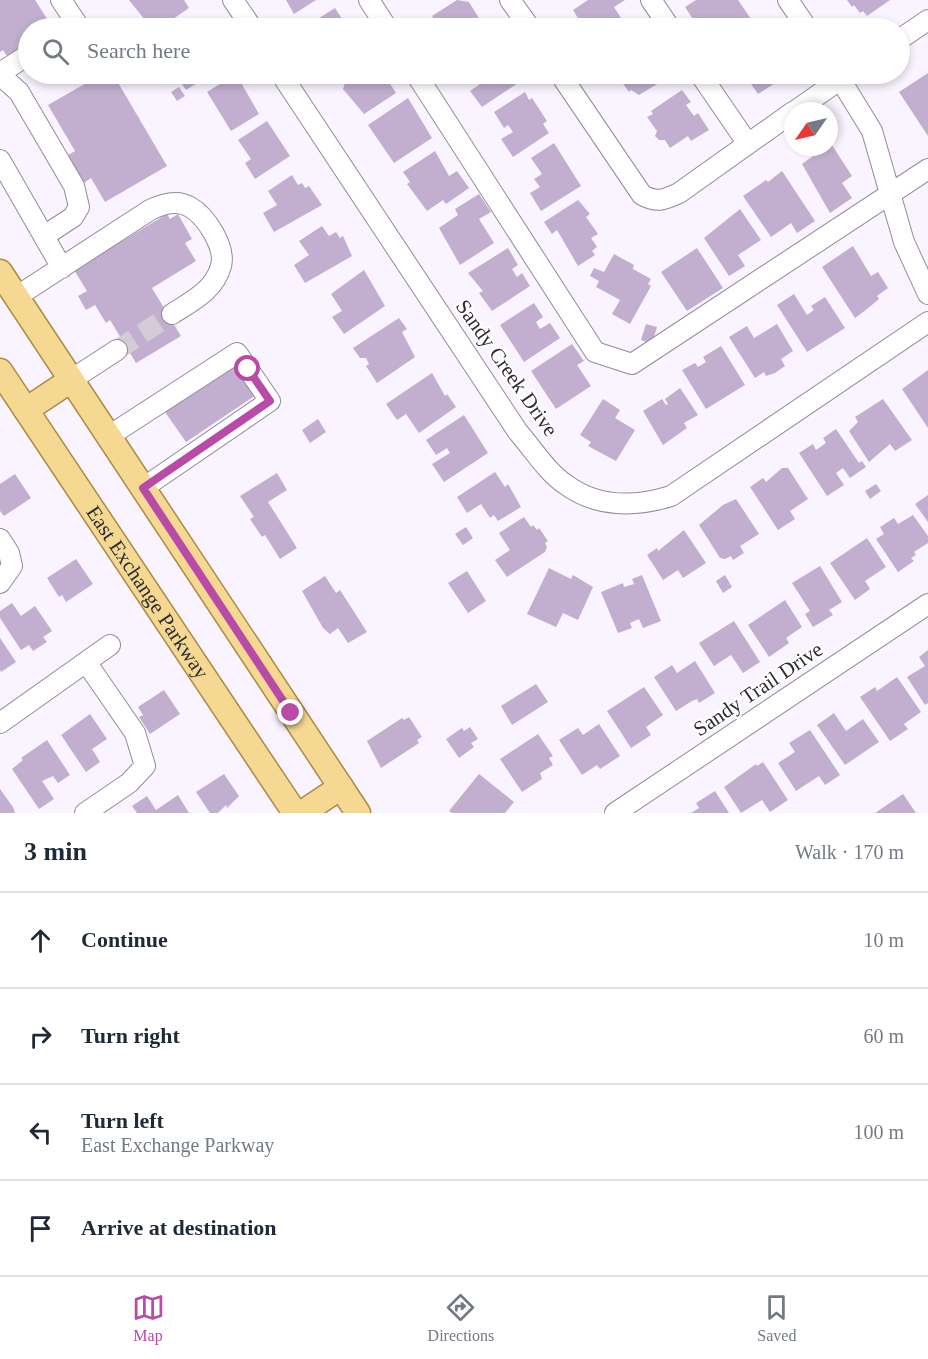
<!DOCTYPE html>
<html lang="en">
<head>
<meta charset="utf-8">
<style>
  :root { --surface:#fff; --page:#f2f2f3; --text:#1f2937; --muted:#747a83; --line:#e0e1e3; --accent:#ba4aa7 }
  body { margin:0; font-family:"Times New Roman",serif; background:var(--page); color:var(--text) }
  .compass { position:absolute; left:784px; top:102px; width:54px; height:54px; border-radius:50%; background:var(--surface); box-shadow:0 3px 9px #0003; rotate:236deg }
  .stop { position:absolute; width:18px; height:18px; margin:-14px; border:4px solid #ba4aa7; border-radius:50%; background:#fff }
  .stop.end { background:#ba4aa7; border-color:#fff; box-shadow:0 2px 6px #0008 }
  .list { margin:0; padding:0; list-style:none }
  h2 { display:flex; justify-content:space-between; align-items:center; height:78px; margin:0; padding:0 24px; font-size:26px }
  h2 small { font-size:20px; font-weight:400; color:var(--muted) }
  .list li { display:grid; grid-template-columns:39px 1fr auto; gap:18px; align-items:center; box-sizing:border-box; height:96px; padding:0 24px; border-top:2px solid var(--line) }
  .list b { display:block; font-size:22px; white-space:nowrap }
  .list p { margin:0; font-size:20px; white-space:nowrap; color:var(--muted) }
  .list em { font-size:20px; font-style:normal; color:var(--muted) }
  .icon { flex:none; width:33px; height:33px; fill:none; stroke:currentColor; stroke-width:2; stroke-linecap:round; stroke-linejoin:round }
  .map { position:relative; flex:none; width:928px; height:813px; overflow:hidden }
  .search { position:absolute; background:var(--surface); box-shadow:0 3px 9px #0003; left:18px; right:18px; top:18px; height:66px; display:flex; align-items:center; gap:15px; box-sizing:border-box; padding:0 21px; border-radius:33px; color:var(--muted); font-size:22px }
  .sheet { height:462px; background:var(--surface) }
  nav { display:flex; justify-content:space-around; align-items:center; box-sizing:border-box; height:84px; border-top:2px solid var(--line); background:var(--surface); font-size:16px; color:var(--muted) }
  nav a { display:grid; justify-items:center; gap:3px }
  nav .on { color:var(--accent) }
  .map>svg:first-child { display:block }
  .building { fill:#c2afcf }
  .lines { fill:none; stroke-linecap:round; stroke-linejoin:round }
  .minor-tunnel { stroke:#d1ccd6; stroke-width:20; stroke-dasharray:20 10; stroke-linecap:butt }
  .minor-casing { stroke:#928b98; stroke-width:22 }
  .major-casing { stroke:#ac8b41; stroke-width:27 }
  .minor { stroke:#fff; stroke-width:20 }
  .major { stroke:#f5d892; stroke-width:24 }
  .route { stroke:#ba4aa7; stroke-width:8 }
  .labels { text-anchor:middle; dominant-baseline:central; stroke-width:4.5; stroke-linejoin:round; paint-order:stroke }
  .street-label { font-size:21px; fill:#2f2c31; stroke:#fff }
</style>
</head>
<body>
<div class="map">
<svg width="928" height="813" viewBox="0 0 928 813">
  <rect width="100%" height="100%" fill="#f9f4ff"/>
  <path class="building" d="M0,0H35L53,28H28V47L9,59L3,50L0,52Z
    M129,0H184L189,8L170,21L173,26L169,28H148L143,22L145,20Z
    M286,0H316L294,14Z
    M457,0L469,2L485,28H449L447,26L440,28L432,16Z
    M588,0H625L614,7L623,21L616,28H584L573,10Z
    M696,0H738L751,19L736,28H709L703,20L696,24L685,7Z
    M847,0H890L867,16L863,11L860,13L854,5L852,7Z
    M335,8L348,28H303Z
    M363,22L367,28H353Z
    M928,73V136L899,92Z
    M102,74H113L167,166L105,202L91,178L84,183L68,155L75,151L48,105Z
    M175,74H212L186,90Z
    M236,74L259,114L231,131L207,92Z
    M339,74H377L382,82L387,79L396,93L364,114L343,89L345,83Z
    M471,74H516L515,77L518,83L482,107L470,91L483,82L478,75L474,78Z
    M616,74H667L669,77L639,95L631,90L629,92Z
    M744,74H785L786,76L758,94Z
    M179,87L185,96L177,101L171,92Z
    M682,90L691,102L686,105L694,116L698,113L709,130L691,141L688,136L670,148L665,140H659L655,136L657,131L647,117L653,114L651,111Z
    M525,92L529,100L532,98L547,121L543,124L549,133L513,157L501,139L513,132L508,125L504,128L494,112Z
    M408,98L432,138L394,163L368,125Z
    M267,121L290,156L255,179L245,163L251,159L238,140Z
    M830,142L852,176L842,183L852,198L830,213L802,164L813,156L810,152L818,147H829Z
    M554,143L581,186L541,211L530,193L540,187L534,179L542,174L531,158Z
    M435,151L449,176L457,171L469,188L446,204L443,200L427,211L407,184L410,182L403,172Z
    M782,171L815,221L797,233L791,223L771,237L743,196L766,180L768,182Z
    M292,175L298,185L302,183L305,188L309,186L322,205L274,232L263,213L277,205L268,191Z
    M479,194L491,212L479,219L494,243L460,265L439,228L458,215L455,209Z
    M578,200L590,214L586,217L598,234L591,238L597,247L592,251L595,255L578,266L557,230L552,234L544,222Z
    M740,209L761,240L738,255L745,266L729,276L704,238Z
    M167,214L170,219L178,214L192,239L185,243L196,261L152,288L181,336L136,363L110,320L106,323L95,305L86,310L78,296L87,291L74,270Z
    M322,226L329,236L336,232L340,238L343,236L352,256L305,283L294,265L309,255L299,241Z
    M853,246L871,276L878,272L888,288L877,296L879,299L867,309L855,318L822,267Z
    M508,248L518,265L512,269L517,277L522,273L530,286L492,311L479,293L483,291L468,273Z
    M697,248L723,288L687,311L661,272Z
    M614,254L634,265L632,272L633,269L651,279L648,284L651,286L630,324L612,314L620,300L596,287L599,281L590,276L594,268L604,272Z
    M364,270L385,306L344,334L332,317L342,311L331,294Z
    M794,294L807,315L814,310L811,306L825,297L845,328L807,352L777,305Z
    M534,303L543,317L536,322L540,329L550,323L560,338L524,362L500,325Z
    M399,318L407,329L402,332L415,357L377,383L366,366L369,364L366,358H360L353,348Z
    M646,324L657,327L652,344L641,340Z
    M777,324L793,351L781,359L785,366L775,373L766,376L764,372L755,378L729,337L747,326L754,338Z
    M572,344L584,361L577,365L591,386L556,409L531,371Z
    M721,346L745,385L706,409L682,370L695,363L698,367L706,362L703,357Z
    M236,365L256,395L186,442L165,412Z
    M928,370V428L902,389Z
    M432,373L445,396L447,394L456,407L419,433L406,414L397,420L386,404Z
    M680,388L698,415L684,423L687,428L663,445L643,411L662,399L666,405L668,404L665,399Z
    M603,399L620,410L615,418L635,430L616,461L588,446L591,442L580,435Z
    M883,399L912,440L895,451L890,444L869,462L849,431L858,422L855,417Z
    M464,415L488,453L444,482L432,464L450,453L447,448L436,455L426,440Z
    M318,419L326,432L310,443L302,430Z
    M836,429L859,463L862,461L866,467L850,478L843,468L836,473L844,485L827,496L799,453L813,444L816,450L826,443L823,438Z
    M782,468H788L808,499L790,511L795,519L778,530L750,487L763,478L766,482Z
    M495,472L505,487L508,484L521,507L498,521L494,515L490,518L481,504L467,513L457,497Z
    M277,473L287,490L268,502L297,548L280,559L265,535L262,537L250,519L254,517L240,496Z
    M15,474L31,498L4,516L0,511V484Z
    M876,484L881,491L870,499L865,491Z
    M928,495V522L915,504Z
    M736,499L759,534L740,546L744,553L733,560L731,556L725,559L720,558L699,525L723,505Z
    M913,515L928,536V543L914,552L916,555L911,558L914,561L898,572L876,539L884,534L880,527L894,518L898,524Z
    M524,517L531,527L533,525L537,530L539,528L548,541L545,543L547,547L545,552L507,577L495,560L510,550L499,533Z
    M466,527L473,538L463,545L455,534Z
    M684,530L706,563L683,578L678,570L663,580L647,555L657,548L658,551Z
    M867,538L886,567L865,581L870,589L855,600L830,563Z
    M76,559L93,584L66,602L62,595L59,597L47,578Z
    M820,566L842,602L829,610L833,615L813,627L805,614L810,611L792,583Z
    M549,568L571,579L573,575L593,587L578,620L563,613L556,627L527,614Z
    M467,571L486,601L468,613L448,583Z
    M642,575L661,621L643,628L639,619L630,623L632,628L618,633L601,592L623,583L624,587L634,584L632,579Z
    M725,575L732,587L723,593L716,581Z
    M325,576L336,593L340,590L367,632L348,643L338,628L330,634L323,628L302,591Z
    M785,600L802,627L786,638L789,643L769,657L748,625Z
    M12,603L21,616L35,606L52,631L43,637L47,642L33,651L29,645L21,650L0,618V611Z
    M734,621L760,662L743,673L731,655L714,666L699,643Z
    M0,638L16,662L1,672L0,670Z
    M928,650V703L925,705L907,677L925,666L919,657Z
    M695,661L715,693L699,703L697,699L692,701L676,711L654,677L672,665L677,673Z
    M897,677L921,712L904,724L908,729L890,741L860,697L875,687L877,691Z
    M536,684L548,702L512,725L501,706Z
    M644,687L663,715L646,727L651,735L631,748L607,711Z
    M164,690L180,714L150,734L139,717L143,715L138,707Z
    M834,713L846,731L863,719L879,742L845,765L817,725Z
    M90,714L107,739L92,749L100,762L86,772L61,735Z
    M409,717L422,737L417,740L419,743L381,768L367,741L402,718L404,720Z
    M599,724L620,756L600,769L597,765L582,775L559,740L578,728L583,735Z
    M470,727L478,739L471,743L474,747L459,758L446,739L462,728L464,731Z
    M810,730L840,775L825,785L819,776L796,791L778,763L795,752L789,743Z
    M538,734L553,756L549,758L553,765L540,773L542,779L522,792L500,759Z
    M47,740L70,775L58,783L53,776L42,781L54,799L39,809L12,769L23,760L21,758Z
    M763,762L788,800L770,812L762,800L741,813L724,787L756,764L757,766Z
    M224,774L239,796L227,808L226,805L218,813H210L196,792Z
    M479,774L514,802L505,813H452L449,811Z
    M0,789L13,807L15,813H0Z
    M715,791L729,813H691L699,808L696,803Z
    M903,794L916,813H875Z
    M178,795L189,813H137L132,806L147,796L156,810Z"/>
  <g class="lines">
    <path class="minor-tunnel" d="M117,350L172,314"/>
    <defs>
      <path id="minor" d="M61,0L77,24L69,28
        M233,0L252,28
        M369,0L387,28
        M510,0L530,28
        M651,0L670,28
        M788,0L807,28
        M900,39L928,20
        M0,73L28,55
        M281,74L518,432C533,449 547,472 565,484C597,508 636,507 671,496L928,322
        M416,74L595,352L632,364L928,169
        M560,74L642,195C657,203 664,200 679,193L793,112
        M700,74L748,144
        M837,74L872,131L904,242L928,294
        M0,75L19,92L74,186L79,207L73,217L44,236
        M795,111L848,74
        M0,160L62,268
        M16,297L150,210C162,204 177,199 190,207C206,216 226,247 221,266C214,291 192,301 172,314
        M71,380L117,350
        M109,436L237,353L270,401L143,488
        M0,539L9,553L12,566L0,583
        M0,723L110,645
        M85,813L129,783L145,766L135,733L86,662
        M615,813L928,604"/>
      <g id="major">
        <path d="M0,272L358,813"/>
        <path id="s1" d="M0,371L295,813"/>
        <path d="M26,410L71,380"/>
        <path d="M302,813L341,787"/>
      </g>
    </defs>
    <use href="#minor" class="minor-casing"/>
    <use href="#major" class="major-casing"/>
    <use href="#minor" class="minor"/>
    <use href="#major" class="major"/>
  </g>
  <g class="lines">
    <path class="route" d="M248,369L270,401L143,488L291,713"/>
  </g>
  <g class="labels">
    <g class="street-label">
      <text transform="translate(507 368) rotate(55)">Sandy Creek Drive</text>
      <text stroke="none"><textPath href="#s1" startOffset="266">East Exchange Parkway</textPath></text>
      <text transform="translate(758 689) rotate(-34)">Sandy Trail Drive</text>
    </g>
  </g>
</svg>
<svg class="compass" viewBox="-18 -18 36 36"><path d="M0-13l5 13h-10z" fill="#e53935"/><path d="M0 13l5-13h-10z" fill="#747a83"/></svg>
<div class="stop" style="left:248px;top:369px"></div>
<div class="stop end" style="left:291px;top:713px"></div>
<div class="search"><svg class="icon" aria-label="search" viewBox="0 0 24 24"><circle cx="10" cy="10" r="6"/><path d="M15 15l6 6"/></svg>Search here</div>
</div>
<section class="sheet">
<h2>3 min<small>Walk · 170 m</small></h2>
<ul class="list">
<li><svg class="icon" aria-label="ahead" viewBox="0 0 24 24"><path d="M12 20V5M6 11l6-6 6 6"/></svg><div><b>Continue</b></div><em>10 m</em></li>
<li><svg class="icon" aria-label="right" viewBox="0 0 24 24"><path d="M7 20v-9h11M14 6l5 5-5 5"/></svg><div><b>Turn right</b></div><em>60 m</em></li>
<li><svg class="icon" aria-label="left" viewBox="0 0 24 24"><path d="M17 20v-9H6M10 6l-5 5 5 5"/></svg><div><b>Turn left</b><p>East Exchange Parkway</p></div><em>100 m</em></li>
<li><svg class="icon" aria-label="arrive" viewBox="0 0 24 24"><path d="M6 21V4h12l-3 4 3 4H6"/></svg><div><b>Arrive at destination</b></div></li>
</ul>
</section>
<nav>
<a class="on"><svg class="icon" aria-label="map" viewBox="0 0 24 24"><path d="M3 6l6-2 6 2 6-2v14l-6 2-6-2-6 2zM9 4v14M15 6v14"/></svg>Map</a>
<a><svg class="icon" aria-label="directions" viewBox="0 0 24 24"><path d="M12 3l9 9-9 9-9-9zM9 14v-3h6M13 9l2 2-2 2"/></svg>Directions</a>
<a><svg class="icon" aria-label="saved" viewBox="0 0 24 24"><path d="M7 4h10v16l-5-4-5 4z"/></svg>Saved</a>
</nav>
</body>
</html>
